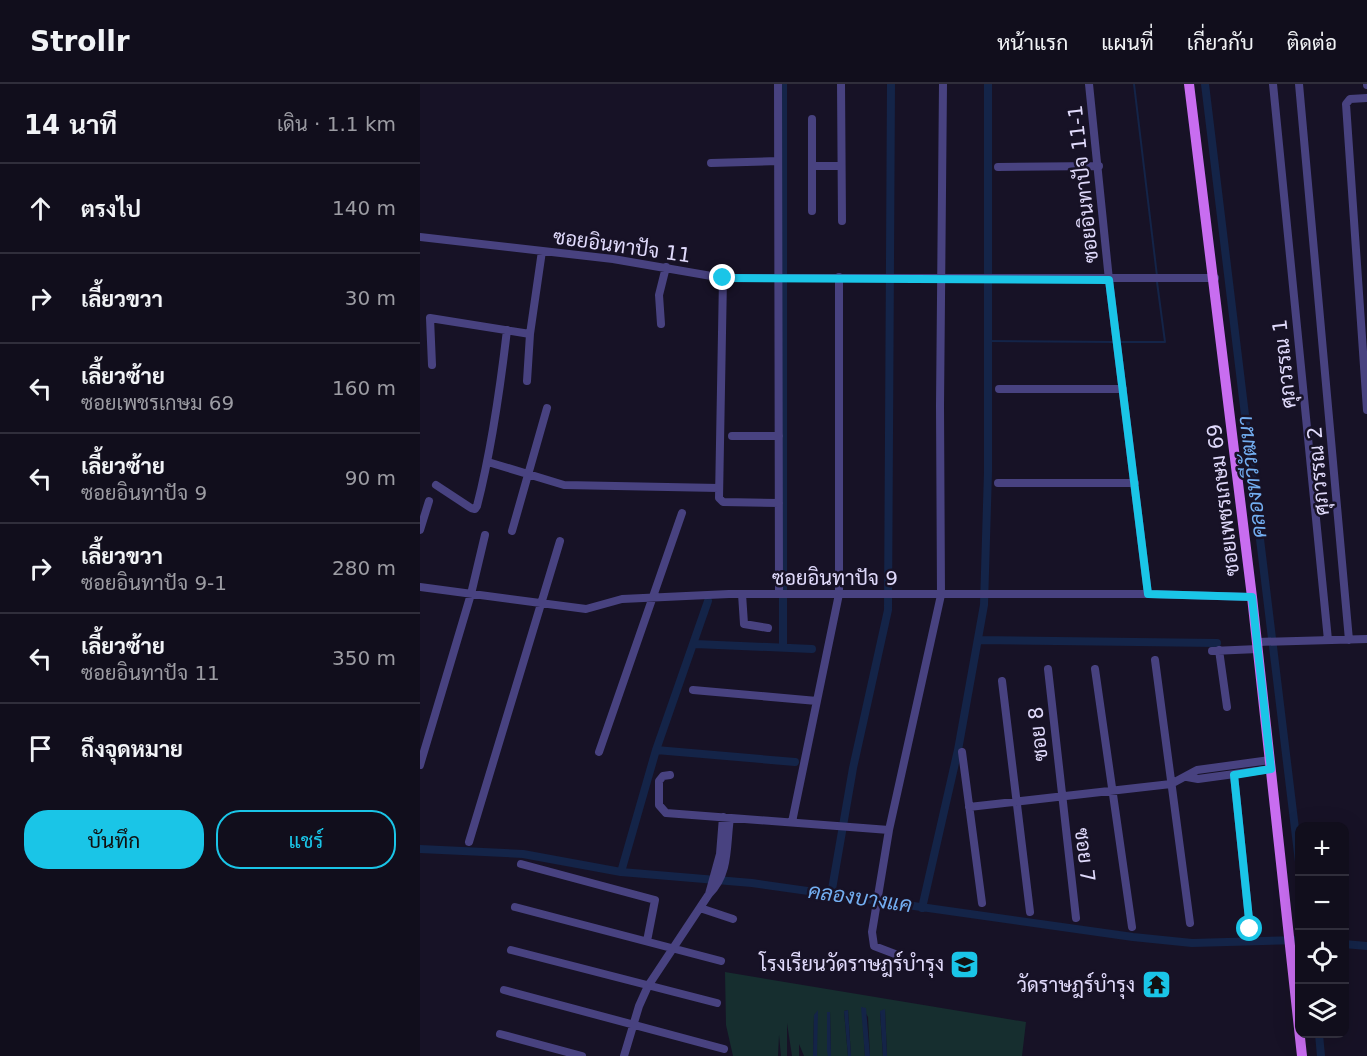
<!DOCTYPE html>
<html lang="th">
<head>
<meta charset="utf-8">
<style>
  :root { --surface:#110e1c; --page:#1a1725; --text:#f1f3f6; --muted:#9c9ca3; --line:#302e3b; --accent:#1ac5e7 }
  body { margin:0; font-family:"DejaVu Sans",Sarabun,sans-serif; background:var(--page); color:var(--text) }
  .controls { position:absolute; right:18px; bottom:18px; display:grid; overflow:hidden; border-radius:12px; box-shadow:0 6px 24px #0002 }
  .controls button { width:54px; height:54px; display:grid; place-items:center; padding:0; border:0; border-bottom:2px solid var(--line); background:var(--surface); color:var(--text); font:30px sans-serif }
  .stop { position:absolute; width:18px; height:18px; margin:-14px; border:4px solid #1ac5e7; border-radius:50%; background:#fff }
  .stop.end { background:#1ac5e7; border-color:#fff; box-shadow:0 2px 6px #0008 }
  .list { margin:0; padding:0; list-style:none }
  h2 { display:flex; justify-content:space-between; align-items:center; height:78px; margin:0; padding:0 24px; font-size:26px }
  h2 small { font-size:20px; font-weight:400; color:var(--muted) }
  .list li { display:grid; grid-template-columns:39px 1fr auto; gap:18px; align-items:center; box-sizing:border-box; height:90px; padding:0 24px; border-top:2px solid var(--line) }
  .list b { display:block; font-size:22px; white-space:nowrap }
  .list p { margin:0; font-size:20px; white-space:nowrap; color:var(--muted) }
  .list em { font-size:20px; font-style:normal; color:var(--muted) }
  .actions { display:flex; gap:12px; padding:18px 24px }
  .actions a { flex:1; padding:14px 0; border:2px solid var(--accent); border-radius:24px; text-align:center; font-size:21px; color:var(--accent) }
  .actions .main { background:var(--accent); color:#111 }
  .icon { flex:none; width:33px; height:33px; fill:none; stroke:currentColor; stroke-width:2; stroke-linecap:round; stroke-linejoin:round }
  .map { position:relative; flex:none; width:947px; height:972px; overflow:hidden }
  header { display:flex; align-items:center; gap:36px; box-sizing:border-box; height:84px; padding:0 30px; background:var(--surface); border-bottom:2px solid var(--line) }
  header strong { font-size:28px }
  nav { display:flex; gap:33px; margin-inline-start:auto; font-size:21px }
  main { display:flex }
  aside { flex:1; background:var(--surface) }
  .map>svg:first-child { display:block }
  .green { fill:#162e2f }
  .water { fill:#142448 }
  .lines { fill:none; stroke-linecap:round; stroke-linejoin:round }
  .stream { stroke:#142448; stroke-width:2 }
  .canal { stroke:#142448; stroke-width:8 }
  .minor { stroke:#484280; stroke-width:8 }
  .major { stroke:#c86df0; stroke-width:10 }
  .route { stroke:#1ac5e7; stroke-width:8 }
  .labels { text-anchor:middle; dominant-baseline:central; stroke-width:5; stroke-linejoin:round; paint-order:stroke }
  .street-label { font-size:20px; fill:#e0dafb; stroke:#171226 }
  .poi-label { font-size:20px; fill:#e0dafb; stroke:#171226; text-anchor:end }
  .water-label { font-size:21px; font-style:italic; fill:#73aef1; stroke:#171226 }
</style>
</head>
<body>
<header>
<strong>Strollr</strong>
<nav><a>หน้าแรก</a><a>แผนที่</a><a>เกี่ยวกับ</a><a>ติดต่อ</a></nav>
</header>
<main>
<aside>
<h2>14 นาที<small>เดิน · 1.1 km</small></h2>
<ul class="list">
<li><svg class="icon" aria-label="ahead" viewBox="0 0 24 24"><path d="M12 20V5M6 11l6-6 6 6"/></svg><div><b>ตรงไป</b></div><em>140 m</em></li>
<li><svg class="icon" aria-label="right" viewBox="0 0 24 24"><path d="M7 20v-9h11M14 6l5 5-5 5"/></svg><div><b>เลี้ยวขวา</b></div><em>30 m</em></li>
<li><svg class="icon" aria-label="left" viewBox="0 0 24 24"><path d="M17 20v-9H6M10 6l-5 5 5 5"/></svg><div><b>เลี้ยวซ้าย</b><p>ซอยเพชรเกษม 69</p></div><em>160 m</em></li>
<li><svg class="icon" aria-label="left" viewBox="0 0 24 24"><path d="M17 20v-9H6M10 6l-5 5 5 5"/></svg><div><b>เลี้ยวซ้าย</b><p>ซอยอินทาปัจ 9</p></div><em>90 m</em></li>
<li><svg class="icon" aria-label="right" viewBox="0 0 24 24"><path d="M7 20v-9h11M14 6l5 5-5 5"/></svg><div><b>เลี้ยวขวา</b><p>ซอยอินทาปัจ 9-1</p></div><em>280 m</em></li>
<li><svg class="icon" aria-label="left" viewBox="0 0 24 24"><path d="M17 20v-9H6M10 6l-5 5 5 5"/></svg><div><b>เลี้ยวซ้าย</b><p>ซอยอินทาปัจ 11</p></div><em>350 m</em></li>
<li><svg class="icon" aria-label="arrive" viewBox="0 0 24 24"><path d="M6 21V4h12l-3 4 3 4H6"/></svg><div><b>ถึงจุดหมาย</b></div></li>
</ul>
<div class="actions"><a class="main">บันทึก</a><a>แชร์</a></div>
</aside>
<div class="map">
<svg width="947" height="972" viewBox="0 0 947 972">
  <rect width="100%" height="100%" fill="#171226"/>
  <path class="green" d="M305,888L606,938L602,972H467L465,926L460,928L463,972H450L448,933L442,923L445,972H431L428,926L424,927L428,972H411L410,928H408V972H397V928L394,932L393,972H384L379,960V972H372L367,939V972H361L359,951L358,972H313L306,941Z"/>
  <path class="water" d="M441,923L446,924L450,972H445Z
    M465,925L467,972H463L460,927Z
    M398,926L397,972H393L394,931Z
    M428,926L431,972H428L424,927Z
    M407,928H410L411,972H408L407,967Z"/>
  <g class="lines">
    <path class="stream" d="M714,0L737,192
      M568,257L694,258
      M700,258H745L737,198"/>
    <path class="canal" d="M785,0L880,786
      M558,556L797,559
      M275,560L392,565
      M363,563V0
      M236,666L375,678
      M0,765L103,770L201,788L332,799L713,853L772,859L880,856
      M201,788L236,666L288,517
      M411,811L433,684L468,526L471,0
      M502,824L538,666L564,521L568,388V0
      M924,860L947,862
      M899,950L901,972"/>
    <path class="minor" d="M358,0L359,510
      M421,0L422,137
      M669,0L689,196L728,510
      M853,0L908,556
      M879,0L929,556
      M947,0V1
      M947,14L930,15L926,20L947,326
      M392,35V127
      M291,79L358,77
      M392,82H421
      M578,83L679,82
      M0,153L193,175L303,194H795
      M303,194L299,414L303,418L359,419
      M241,240L239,211L246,183
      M12,281L10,234L110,250
      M107,297L110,250L122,167
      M579,305H703
      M312,352H359
      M68,378L144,401L299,404
      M578,399H715
      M16,401L51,424L55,425L57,422C72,364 80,306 87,246
      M0,446L9,417
      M92,447L127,324
      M0,503L166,525L202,515L309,510H728L832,513
      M322,510L324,540L348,544
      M837,558L947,555
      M799,566L807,623
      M792,567L838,565
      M735,576L770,839
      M628,585L656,834
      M675,585L712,843
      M582,597L610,828
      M273,606L397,617
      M179,668L262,429
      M542,668L562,819
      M0,681L51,510L65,451
      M250,691L243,692L239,697V721L246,729L469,746
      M814,691L830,845
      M767,693L778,695L851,685
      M549,723L751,700L777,686L850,676
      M372,738L419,510V193
      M49,758L140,457
      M101,780L235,816L227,857
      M289,810L300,770L303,733
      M95,823L301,877
      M280,824L313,835
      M91,866L297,919
      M475,870L454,862L452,848L469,746L521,511L520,322L523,0
      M84,906L304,965
      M80,950L162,972
      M204,972L219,922L228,902L289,810C310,790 306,760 310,734"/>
    <path class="major" d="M769,0L832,513L882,972"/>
  </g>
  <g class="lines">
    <path class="route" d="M303,194L689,196L728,510L832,513L851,685L814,691L830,845"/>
  </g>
  <defs>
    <symbol id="school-square" viewBox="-11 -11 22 22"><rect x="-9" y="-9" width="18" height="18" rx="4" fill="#1ac5e7" stroke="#171226"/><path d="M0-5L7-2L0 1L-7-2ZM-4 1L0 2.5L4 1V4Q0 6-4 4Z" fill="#111"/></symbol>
    <symbol id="temple-square" viewBox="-11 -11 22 22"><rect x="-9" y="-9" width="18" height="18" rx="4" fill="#1ac5e7" stroke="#171226"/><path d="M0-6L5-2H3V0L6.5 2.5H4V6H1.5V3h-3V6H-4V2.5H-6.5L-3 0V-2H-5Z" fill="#111"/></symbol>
  </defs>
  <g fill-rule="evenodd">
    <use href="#school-square" x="528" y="864" width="33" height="33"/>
    <use href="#temple-square" x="720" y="884" width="33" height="33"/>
  </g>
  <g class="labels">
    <g class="street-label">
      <text transform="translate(663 100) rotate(-96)">ซอยอินทาปัจ 11-1</text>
      <text transform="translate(202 162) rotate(8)">ซอยอินทาปัจ 11</text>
      <text transform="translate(864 280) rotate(-96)">ศุภวรรณ 1</text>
      <text transform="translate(898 387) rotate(-95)">ศุภวรรณ 2</text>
      <text transform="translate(803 416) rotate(-97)">ซอยเพชรเกษม 69</text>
      <text x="415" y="494">ซอยอินทาปัจ 9</text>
      <text transform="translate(618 650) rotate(-96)">ซอย 8</text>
      <text transform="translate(665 771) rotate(83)">ซอย 7</text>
    </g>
    <g class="poi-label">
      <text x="524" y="880">โรงเรียนวัดราษฎร์บำรุง</text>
      <text x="715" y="901">วัดราษฎร์บำรุง</text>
    </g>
    <g class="water-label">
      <text transform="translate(832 393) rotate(-97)">คลองทวีวัฒนา</text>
      <text transform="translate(440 814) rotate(8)">คลองบางแค</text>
    </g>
  </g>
</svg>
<div class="controls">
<button>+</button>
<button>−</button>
<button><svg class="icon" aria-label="locate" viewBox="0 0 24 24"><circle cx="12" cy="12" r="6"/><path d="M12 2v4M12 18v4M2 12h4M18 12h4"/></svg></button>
<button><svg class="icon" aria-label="layers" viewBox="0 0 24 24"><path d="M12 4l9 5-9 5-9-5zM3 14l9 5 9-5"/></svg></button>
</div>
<div class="stop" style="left:830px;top:845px"></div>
<div class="stop end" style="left:303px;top:194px"></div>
</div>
</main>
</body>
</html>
